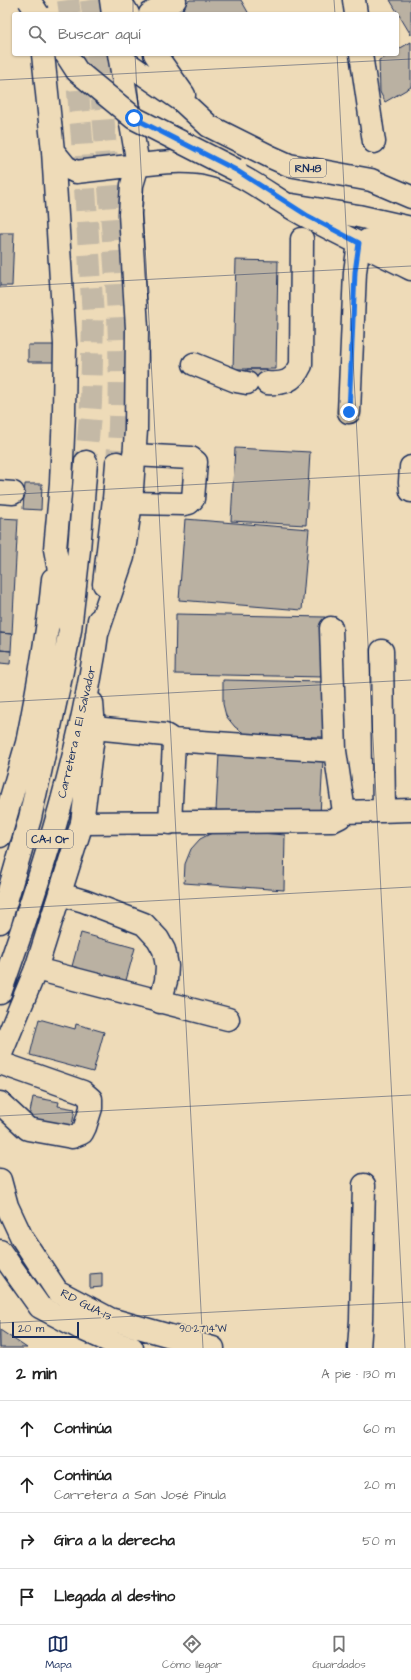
<!DOCTYPE html>
<html lang="es">
<head>
<meta charset="utf-8">
<style>
  :root { --surface:#fff; --page:#f6f6f6; --text:#222; --muted:#767676; --line:#e0e0e0; --accent:#1b2f5e }
  body { margin:0; font-family:"Architects Daughter",sans-serif; background:var(--page); color:var(--text) }
  .scale { position:absolute; left:12px; bottom:10px; width:67px; box-sizing:border-box; padding-left:4px; border:2px solid #1b2f5e; border-top:0; font-size:11px; line-height:14px; white-space:nowrap; color:#1b2f5e; -webkit-text-stroke:3px #eedbb8; paint-order:stroke }
  .stop { position:absolute; width:12px; height:12px; margin:-9px; border:3px solid #1a73e8; border-radius:50%; background:#fff }
  .stop.end { background:#1a73e8; border-color:#fff; box-shadow:0 1px 4px #0008 }
  .list { margin:0; padding:0; list-style:none }
  h2 { display:flex; justify-content:space-between; align-items:center; height:52px; margin:0; padding:0 16px; font-size:17px }
  h2 small { font-size:13px; font-weight:400; color:var(--muted) }
  .list li { display:grid; grid-template-columns:26px 1fr auto; gap:12px; align-items:center; box-sizing:border-box; height:56px; padding:0 16px; border-top:1px solid var(--line) }
  .list b { display:block; font-size:15px; white-space:nowrap }
  .list p { margin:0; font-size:13px; white-space:nowrap; color:var(--muted) }
  .list em { font-size:13px; font-style:normal; color:var(--muted) }
  .icon { flex:none; width:22px; height:22px; fill:none; stroke:currentColor; stroke-width:2; stroke-linecap:round; stroke-linejoin:round }
  .map { position:relative; flex:none; width:411px; height:1348px; overflow:hidden }
  .search { position:absolute; background:var(--surface); box-shadow:0 1px 3px #0004; left:12px; right:12px; top:12px; height:44px; display:flex; align-items:center; gap:10px; box-sizing:border-box; padding:0 14px; border-radius:4px; color:var(--muted); font-size:15px }
  .sheet { height:276px; background:var(--surface) }
  nav { display:flex; justify-content:space-around; align-items:center; box-sizing:border-box; height:56px; border-top:1px solid var(--line); background:var(--surface); font-size:11px; color:var(--muted) }
  nav a { display:grid; justify-items:center; gap:2px }
  nav .on { color:var(--accent) }
  .map>svg:first-child { display:block }
  .building { fill:#bab1a2; stroke:#1b2f5e }
  .lines { fill:none; stroke-linecap:round; stroke-linejoin:round }
  .highway-tunnel { stroke:#c4b9a6; stroke-width:22; stroke-dasharray:22 11; stroke-linecap:butt }
  .minor-casing { stroke:#1b2f5e; stroke-width:25 }
  .major-casing { stroke:#1b2f5e; stroke-width:25 }
  .highway-casing { stroke:#1b2f5e; stroke-width:25 }
  .minor { stroke:#eedbb8; stroke-width:22 }
  .major { stroke:#eedbb8; stroke-width:22 }
  .highway { stroke:#eedbb8; stroke-width:22 }
  .major-bridge-casing { stroke:#1b2f5e; stroke-width:25; stroke-linecap:butt }
  .major-bridge { stroke:#eedbb8; stroke-width:22 }
  .route { stroke:#1a73e8; stroke-width:5 }
  .ticks { fill:none; stroke:#1b2f5e; stroke-width:1; stroke-opacity:0.45 }
  .labels { text-anchor:middle; dominant-baseline:central; stroke-width:3.5; stroke-linejoin:round; paint-order:stroke }
  .shield { fill:#eedbb8; stroke:#5a6379; stroke-width:1 }
  .shield-label { font-size:11px; font-weight:bold; fill:#1b2f5e }
  .street-label { font-size:12px; fill:#1b2f5e; stroke:#eedbb8 }
  .ticks-label { font-size:10px; text-anchor:middle; fill:#1b2f5e; stroke:#eedbb8; stroke-width:3.5; stroke-linejoin:round; paint-order:stroke }
</style>
</head>
<body>
<div class="map">
<svg width="411" height="1348" viewBox="0 0 411 1348">
  <rect width="100%" height="100%" fill="#eedbb8"/>
  <filter id="ink" filterUnits="userSpaceOnUse"><feTurbulence type="fractalNoise" baseFrequency=".025" numOctaves="2"/><feDisplacementMap in="SourceGraphic" scale="8" xChannelSelector="R" yChannelSelector="G"/><feConvolveMatrix kernelMatrix="1 2 1 2 8 2 1 2 1" color-interpolation-filters="sRGB"/></filter>
  <g filter="url(#ink)">
    <path class="building" d="M184,0L185,3L190,0H241L249,14H162Z
      M390,0H411V35Z
      M411,42V87L385,102L380,92L379,60L390,54H397V50Z
      M0,233H14L12,286H0Z
      M236,260L278,261L276,369H233Z
      M28,345H55V362H28Z
      M247,369H267L266,385H247Z
      M235,448L310,452L306,525L231,521Z
      M25,484H42L41,510L23,509Z
      M0,518L18,519L12,634L0,633Z
      M185,519L309,529L302,610L179,600Z
      M176,614L325,617L324,677L175,674Z
      M0,633L12,634L11,651L0,650Z
      M0,650L11,651L10,664L0,663Z
      M223,680L324,682L325,737L248,736L235,727L226,716L223,704Z
      M219,754L323,759L320,815L216,811Z
      M224,830L285,835L284,890L184,883L185,864L191,849L200,839L214,832Z
      M81,933L135,948L125,984L71,970Z
      M39,1019L75,1029L76,1024L104,1032L93,1072L30,1055Z
      M33,1097L59,1102L58,1106L75,1109L70,1136L27,1127Z
      M102,1273V1287L90,1288V1274Z
      M0,1330L27,1348H0Z"/>
    <g class="lines">
      <path class="highway-tunnel" d="M68,0L70,14
        M91,0L93,14
        M97,54C103,107 107,161 111,214C118,297 123,379 117,463
        M75,57L82,139L93,317L91,403L86,462"/>
      <defs>
        <path id="minor" d="M354,0L356,14
          M150,14L175,0
          M361,54L374,142
          M292,205L358,216L411,228
          M194,364L236,381L247,383
          M267,383C284,384 293,382 301,365L302,239
          M349,412L355,272L359,243
          M411,467L410,482L411,491
          M0,492L13,493
          M131,503L184,504L189,503L193,499L196,462L191,458L134,455
          M382,651L384,811
          M94,728L165,735C169,737 171,738 174,742L170,823
          M172,740L335,751
          M344,812L411,810
          M82,823L332,821L340,817L344,812L335,751L331,628
          M60,894L84,901L144,924L158,939L164,950L167,966L166,981L160,1002
          M36,969L228,1019
          M0,1063L83,1092L91,1099V1108L85,1127L82,1133L72,1137L28,1129L0,1103
          M359,1348L361,1320L364,1185"/>
        <path id="major" d="M120,0L128,14
          M155,54L184,95
          M120,58L182,101L209,126L271,157L289,165L371,180L411,197
          M138,165C161,163 187,159 211,165C242,172 269,195 297,211C334,232 373,250 411,269
          M368,240L392,243L411,251
          M0,1180L7,1206L22,1238L57,1291L110,1319L213,1348
          M0,1251L40,1307L80,1328L111,1342L132,1348"/>
        <path id="highway" d="M111,0L113,14
          M43,54L53,151L65,344L64,413L61,483L55,549L70,630
          M53,151L66,167L76,172L138,165
          M104,584L114,499L117,463
          M97,634L123,557L131,503L136,430L137,328L130,214L132,185L138,165L119,54
          M27,743C38,688 48,634 53,579
          M0,836L27,743L34,730
          M0,922L30,818L60,681L70,630L79,550L86,462
          M0,993C43,872 83,748 99,620
          M0,1056L36,969L82,823L94,728L92,703"/>
      </defs>
      <use href="#minor" class="minor-casing"/>
      <use href="#major" class="major-casing"/>
      <use href="#highway" class="highway-casing"/>
      <use href="#minor" class="minor"/>
      <use href="#major" class="major"/>
      <use href="#highway" class="highway"/>
      <defs>
        <path id="major-bridge" d="M29,0L38,14
          M66,54L77,71L134,118L236,170"/>
      </defs>
      <use href="#major-bridge" class="major-bridge-casing"/>
      <use href="#major-bridge" class="major-bridge"/>
    </g>
  </g>
  <g class="lines" filter="url(#ink)">
    <path class="route" d="M134,118L236,170L308,216L359,243L355,272L349,412"/>
  </g>
  <path class="ticks" d="M133,0V14M334,0L335,14M135,54L203,1348M337,54L405,1348M0,80L411,59M0,287L411,266M0,495L411,473M0,702L411,680M0,909L411,887M0,1116L411,1095M0,1320L1,1348M0,1323L411,1302"/>
  <g class="labels">
    <g class="shield">
      <rect x="290" y="159" width="36" height="18" rx="3"/>
      <rect x="27" y="830" width="46" height="18" rx="3"/>
    </g>
    <g class="shield-label">
      <text x="308" y="168">RN-18</text>
      <text x="50" y="839">CA-1 Or</text>
    </g>
    <g class="street-label">
      <text transform="translate(77 732) rotate(-77)">Carretera a El Salvador</text>
      <text transform="translate(86 1305) rotate(27)">RD GUA-13</text>
    </g>
  </g>
  <g class="ticks-label">
    <text x="203" y="1332">90°27'14"W</text>
  </g>
</svg>
<div class="scale">20 m</div>
<div class="stop" style="left:134px;top:118px"></div>
<div class="stop end" style="left:349px;top:412px"></div>
<div class="search"><svg class="icon" aria-label="search" viewBox="0 0 24 24"><circle cx="10" cy="10" r="6"/><path d="M15 15l6 6"/></svg>Buscar aquí</div>
</div>
<section class="sheet">
<h2>2 min<small>A pie · 130 m</small></h2>
<ul class="list">
<li><svg class="icon" aria-label="ahead" viewBox="0 0 24 24"><path d="M12 20V5M6 11l6-6 6 6"/></svg><div><b>Continúa</b></div><em>60 m</em></li>
<li><svg class="icon" aria-label="ahead" viewBox="0 0 24 24"><path d="M12 20V5M6 11l6-6 6 6"/></svg><div><b>Continúa</b><p>Carretera a San José Pinula</p></div><em>20 m</em></li>
<li><svg class="icon" aria-label="right" viewBox="0 0 24 24"><path d="M7 20v-9h11M14 6l5 5-5 5"/></svg><div><b>Gira a la derecha</b></div><em>50 m</em></li>
<li><svg class="icon" aria-label="arrive" viewBox="0 0 24 24"><path d="M6 21V4h12l-3 4 3 4H6"/></svg><div><b>Llegada al destino</b></div></li>
</ul>
</section>
<nav>
<a class="on"><svg class="icon" aria-label="map" viewBox="0 0 24 24"><path d="M3 6l6-2 6 2 6-2v14l-6 2-6-2-6 2zM9 4v14M15 6v14"/></svg>Mapa</a>
<a><svg class="icon" aria-label="directions" viewBox="0 0 24 24"><path d="M12 3l9 9-9 9-9-9zM9 14v-3h6M13 9l2 2-2 2"/></svg>Cómo llegar</a>
<a><svg class="icon" aria-label="saved" viewBox="0 0 24 24"><path d="M7 4h10v16l-5-4-5 4z"/></svg>Guardados</a>
</nav>
</body>
</html>
